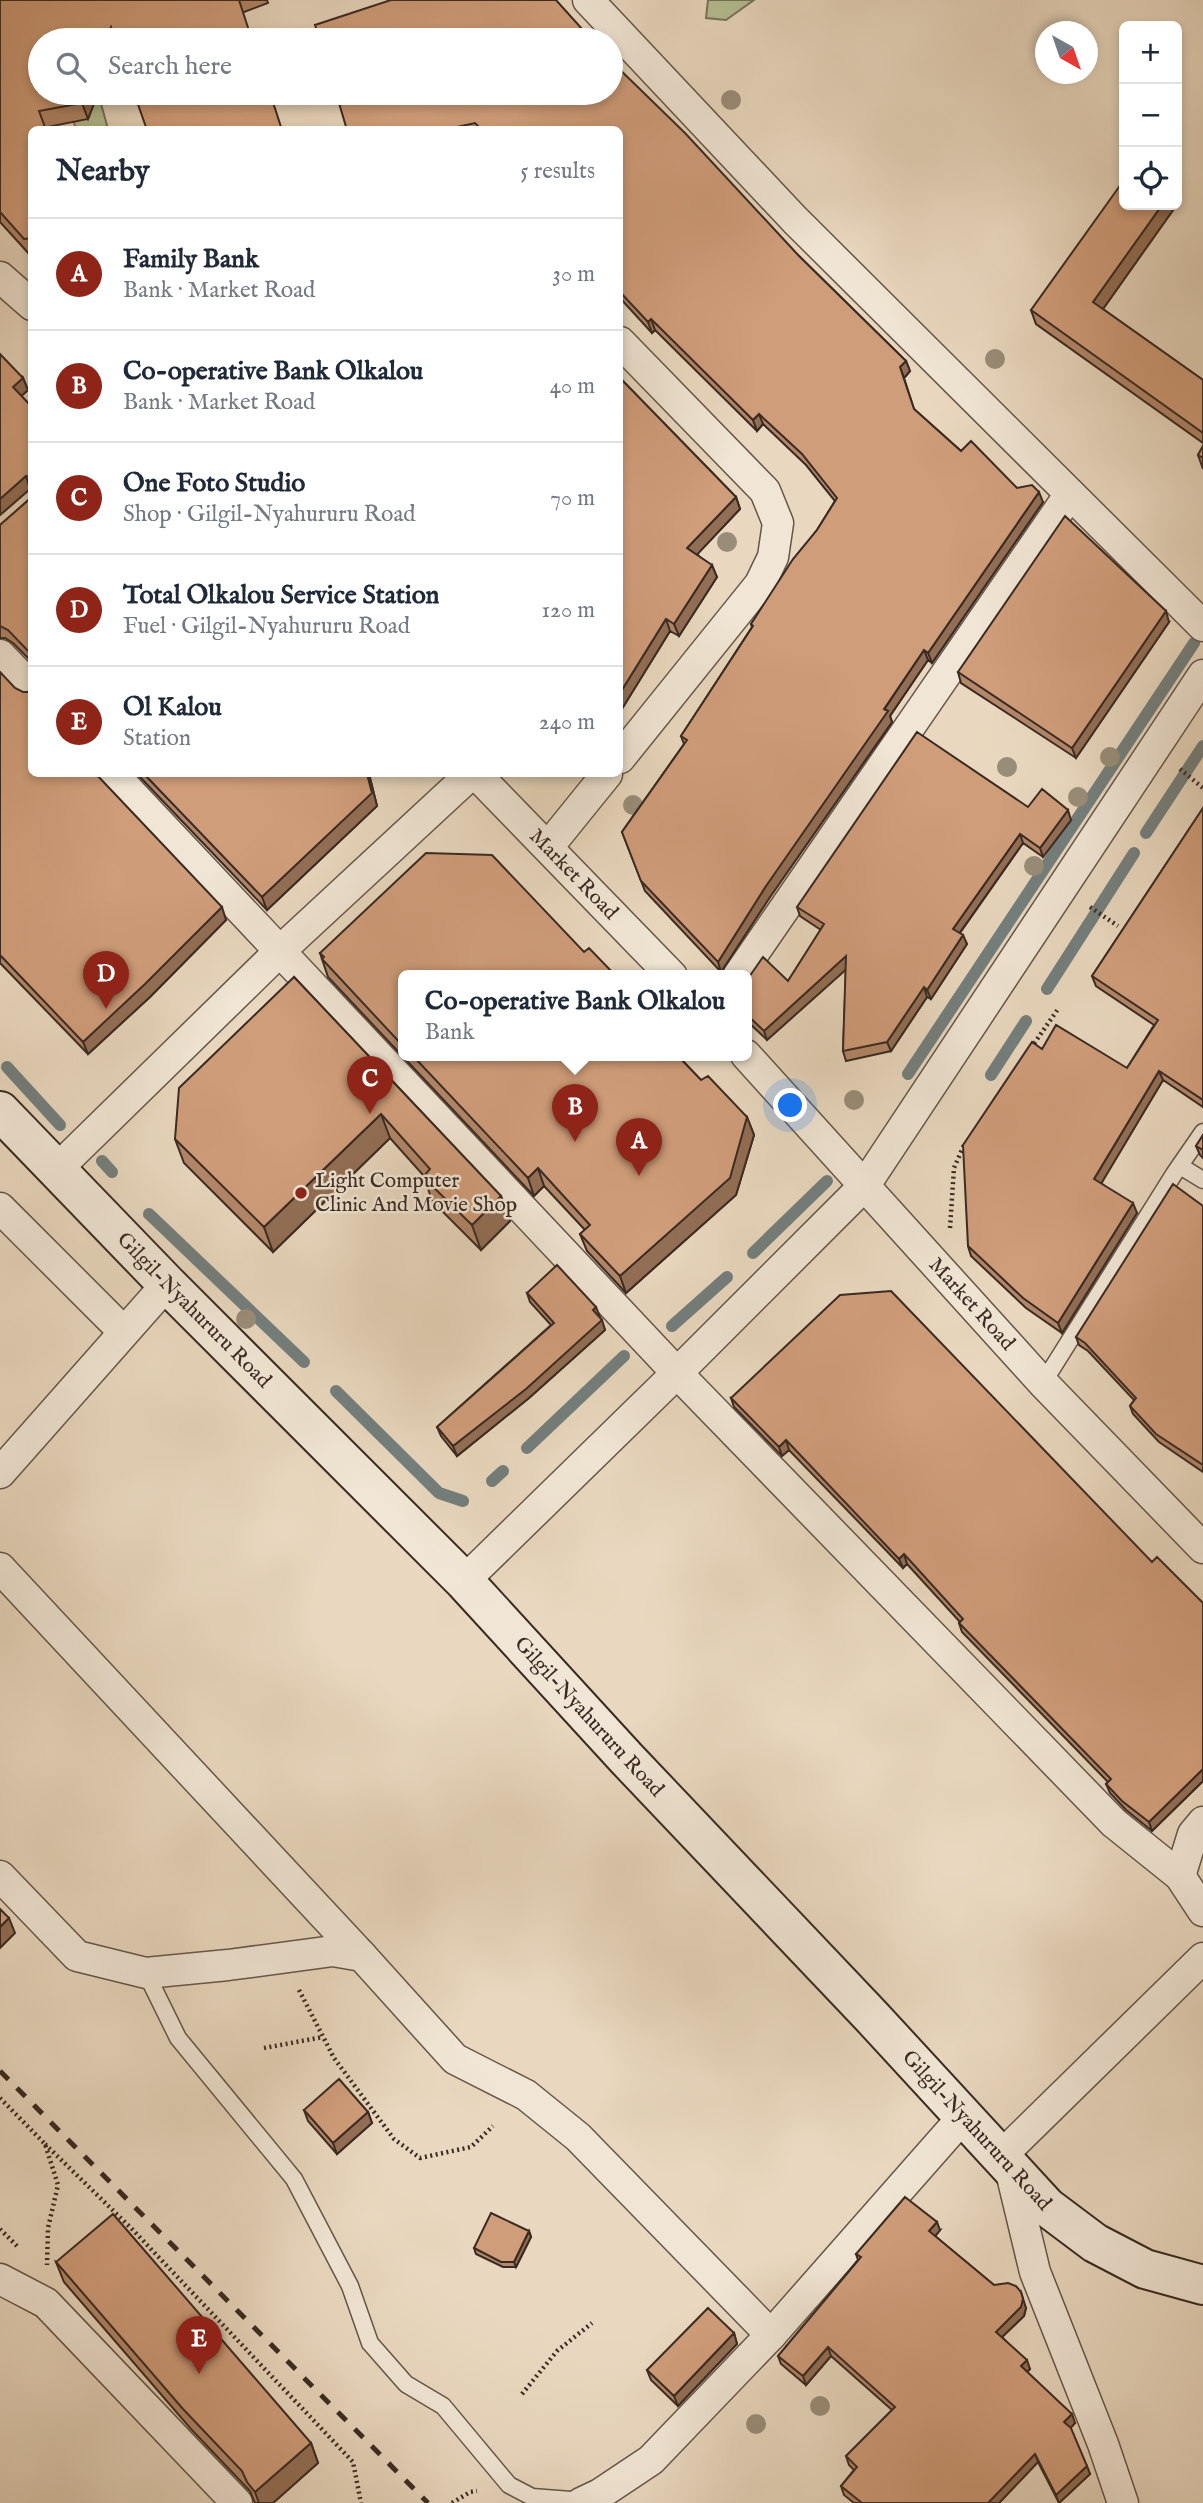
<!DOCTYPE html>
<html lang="en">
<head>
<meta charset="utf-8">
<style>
  :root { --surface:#fff; --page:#f2f2f3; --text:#1f2937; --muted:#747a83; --line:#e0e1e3; --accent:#8f2418 }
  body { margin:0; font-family:"IM FELL English",serif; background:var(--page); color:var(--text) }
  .controls { position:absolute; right:21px; top:21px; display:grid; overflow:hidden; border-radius:10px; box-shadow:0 4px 10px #0003 }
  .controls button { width:63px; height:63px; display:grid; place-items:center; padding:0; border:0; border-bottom:2px solid var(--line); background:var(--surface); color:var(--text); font:35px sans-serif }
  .compass { position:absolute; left:1035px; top:21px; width:63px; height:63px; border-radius:50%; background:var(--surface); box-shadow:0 4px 10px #0003; rotate:140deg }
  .you { position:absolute; left:791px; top:1106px; width:24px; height:24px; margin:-18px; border:5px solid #fff; border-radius:50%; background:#1a73e8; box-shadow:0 0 0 10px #1a73e833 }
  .badge { display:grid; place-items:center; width:46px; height:46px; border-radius:50%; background:var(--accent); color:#fff; font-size:23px; font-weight:700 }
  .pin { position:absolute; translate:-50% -58px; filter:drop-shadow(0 2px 4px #0008) }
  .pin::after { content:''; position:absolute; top:37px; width:24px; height:21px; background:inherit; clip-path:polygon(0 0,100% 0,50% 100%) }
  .popup { position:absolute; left:398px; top:970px; width:354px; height:91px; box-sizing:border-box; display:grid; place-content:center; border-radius:10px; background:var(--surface); filter:drop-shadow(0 2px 5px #0005); font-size:23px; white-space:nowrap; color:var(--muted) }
  .popup b { font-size:26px; color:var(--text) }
  .popup::after { content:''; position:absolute; left:50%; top:100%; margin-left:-14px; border:14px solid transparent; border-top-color:var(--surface) }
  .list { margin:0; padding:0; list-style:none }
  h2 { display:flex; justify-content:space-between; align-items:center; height:91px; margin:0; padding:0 28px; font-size:30px }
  h2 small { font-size:23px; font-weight:400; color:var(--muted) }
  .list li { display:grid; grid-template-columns:46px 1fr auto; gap:21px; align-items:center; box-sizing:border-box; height:112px; padding:0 28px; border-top:2px solid var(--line) }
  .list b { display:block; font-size:26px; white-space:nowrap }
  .list p { margin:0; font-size:23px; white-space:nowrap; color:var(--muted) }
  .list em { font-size:23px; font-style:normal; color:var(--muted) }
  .icon { flex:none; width:38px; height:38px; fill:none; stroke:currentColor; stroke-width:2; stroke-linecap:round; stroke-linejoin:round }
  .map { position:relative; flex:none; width:1203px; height:2503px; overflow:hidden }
  .search { position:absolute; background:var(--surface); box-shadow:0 4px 10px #0003; left:28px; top:28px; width:595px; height:77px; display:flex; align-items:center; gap:18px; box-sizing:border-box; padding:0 24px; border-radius:38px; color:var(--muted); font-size:26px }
  .panel { position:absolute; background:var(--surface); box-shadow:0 4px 10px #0003; left:28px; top:126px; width:595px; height:651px; border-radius:10px }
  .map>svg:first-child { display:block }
  .green { fill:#b5bf93; stroke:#77745b; stroke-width:2 }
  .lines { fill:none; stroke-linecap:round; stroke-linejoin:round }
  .stream { stroke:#737f7e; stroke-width:12 }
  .service-casing { stroke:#65564a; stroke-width:19 }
  .minor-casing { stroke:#65564a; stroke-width:33 }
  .secondary-casing { stroke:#392a23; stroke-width:42 }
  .path { stroke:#392a23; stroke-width:4.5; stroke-dasharray:2 3.5; stroke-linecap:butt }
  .service { stroke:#f1e6d5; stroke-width:16 }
  .minor { stroke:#f1e6d5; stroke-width:30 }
  .secondary { stroke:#f1e6d5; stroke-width:38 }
  .rail { stroke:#392a23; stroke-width:5; stroke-dasharray:12 12; stroke-linecap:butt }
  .tree { fill:#998d79 }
  .wall { fill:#b38769; stroke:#392a23; stroke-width:2 }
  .shaded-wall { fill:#926e55; stroke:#392a23; stroke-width:2 }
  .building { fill:#d09d7a; stroke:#392a23; stroke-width:2 }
  .poi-dot { fill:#8f2418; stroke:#f1e6d5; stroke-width:2.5 }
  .labels { text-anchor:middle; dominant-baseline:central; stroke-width:5; stroke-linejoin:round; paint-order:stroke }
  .street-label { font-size:21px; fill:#392a23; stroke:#f1e6d5 }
  .poi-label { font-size:21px; fill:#392a23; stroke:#f1e6d5; text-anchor:start }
</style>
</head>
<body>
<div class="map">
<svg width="1203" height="2503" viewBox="0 0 1203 2503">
  <rect width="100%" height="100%" fill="#e9d8bf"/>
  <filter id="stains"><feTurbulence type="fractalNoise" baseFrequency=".00286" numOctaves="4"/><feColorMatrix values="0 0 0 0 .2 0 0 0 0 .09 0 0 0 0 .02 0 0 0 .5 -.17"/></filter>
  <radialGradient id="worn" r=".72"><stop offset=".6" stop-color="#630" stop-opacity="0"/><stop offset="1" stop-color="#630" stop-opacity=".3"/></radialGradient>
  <path class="green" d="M708,0H754L726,20L706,18Z
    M98,93L108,129H76L66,99Z"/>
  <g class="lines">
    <path class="stream" d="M1146,833L1203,746
      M1047,989L1134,853
      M7,1067L60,1125
      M908,1074L1194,643
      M991,1075L1026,1021
      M102,1161L112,1172
      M149,1214L304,1362
      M753,1253L827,1181
      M672,1326L727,1277
      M336,1391L439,1493L463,1501
      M527,1448L624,1356
      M492,1481L503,1471"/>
    <defs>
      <path id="service" d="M1180,1166L1203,1180
        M1043,1383L1174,1174L1203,1132
        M146,1973L178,2038L294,2179L350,2286L370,2343L406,2384L443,2406L509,2485L532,2497L584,2501"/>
      <g id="minor">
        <path d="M588,0L795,220L1203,626"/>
        <path d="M0,277L32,305"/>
        <path d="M620,342L765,491L778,523L773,557L760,584L620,758"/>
        <path d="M0,655L32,688"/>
        <path d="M113,774L677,1373L1114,1823L1180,1876L1203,1911"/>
        <path id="s1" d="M476,774L672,976"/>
        <path d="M548,847L607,774"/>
        <path d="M738,976L1070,494"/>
        <path id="s2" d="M746,1055L1043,1383L1203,1548"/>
        <path d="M56,1170L281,950L471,774"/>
        <path d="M0,1208L124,1332"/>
        <path d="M0,1473L167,1284"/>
        <path d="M0,1568L362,1956"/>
        <path d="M464,1581L677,1373L865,1185L1203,675"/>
        <path d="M0,1876L77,1956L146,1973L228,1965L333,1951L362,1956L455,2059L526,2095L578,2137L771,2335"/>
        <path d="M1180,1876L1193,1834L1203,1822"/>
        <path d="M1000,2157L1203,1958"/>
        <path d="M1010,2168L1035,2272L1103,2444L1123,2503"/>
        <path d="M0,2279L46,2303L237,2503"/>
        <path d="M581,2503L600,2494L651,2460L771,2335L963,2117"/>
      </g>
      <g id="secondary">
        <path id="s3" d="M0,1111L167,1284L464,1581L627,1759L872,2017L1047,2207L1095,2243L1145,2269L1203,2285"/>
      </g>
    </defs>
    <use href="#service" class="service-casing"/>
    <use href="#minor" class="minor-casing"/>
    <use href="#secondary" class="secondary-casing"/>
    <path class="path" d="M1180,769L1203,788
      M1090,907L1118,926
      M1031,1048L1058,1009
      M950,1228L954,1168L964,1145
      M299,1990L334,2058L394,2139L420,2158L471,2147L493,2126
      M264,2048L323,2037
      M0,2098L45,2144L58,2185L48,2228L47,2265
      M45,2144L131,2228L353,2462L361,2503
      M0,2229L17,2246
      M522,2394L557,2351L592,2323
      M452,2503L470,2492L477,2491"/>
    <use href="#service" class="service"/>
    <use href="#minor" class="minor"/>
    <use href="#secondary" class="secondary"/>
    <path class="rail" d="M0,2071L428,2503"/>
  </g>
  <g class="tree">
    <circle cx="731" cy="100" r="10"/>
    <circle cx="995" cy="359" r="10"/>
    <circle cx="727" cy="542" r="10"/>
    <circle cx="1110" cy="757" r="10"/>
    <circle cx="1007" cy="767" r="10"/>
    <circle cx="1078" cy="797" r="10"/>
    <circle cx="633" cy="805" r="10"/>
    <circle cx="1034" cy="866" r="10"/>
    <circle cx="854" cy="1100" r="10"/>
    <circle cx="246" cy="1319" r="10"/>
    <circle cx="820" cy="2406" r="10"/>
    <circle cx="756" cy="2424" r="10"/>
  </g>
  <path class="wall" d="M0,0H267L268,3L244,12L40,40V93H98L88,119L32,130V255H30L0,222Z
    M611,93L799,256L906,361L910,371L904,378L914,409L961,451L1017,488L1043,502L932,663L928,660L890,716L892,722L770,897L721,972L645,891L622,832L684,744L681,736L752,627L751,624L817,530L835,501L806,465L763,424L757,431L655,330L652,333L620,298V130H347Z
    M1177,198L1178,203L1103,309L1203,380V443L1036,324L1031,310L1177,205Z
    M23,378L28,390L21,396L32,407V489H30L0,515Z
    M620,378L736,497L740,509L697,554L717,577L679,636L670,631L620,712Z
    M1203,446V469L1198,455Z
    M32,497V662L13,643L5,638H0V525Z
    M1169,622L1076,758L961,683L958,672Z
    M0,672L32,774L226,920L150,997L88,1054L0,963Z
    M137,774H369L377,806L267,910Z
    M1028,807L1071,820L1043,857L1023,843L960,933L967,944L931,999L927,997L891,1051L846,1061L843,1051L846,969L767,1040L746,1020V978L788,981L821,930L800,916L797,907Z
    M1203,808V1107L1163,1080L1101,1183L1137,1213L1062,1333L1026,1308L971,1256L968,1246L1042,1049L1127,1068L1154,1025L1096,986L1092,976Z
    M584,952L616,976H403V1056H678L701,1080L747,1117L754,1135L736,1195L626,1293L587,1251L580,1234L585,1230L544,1186L534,1196L328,977L320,953Z
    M294,977L501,1196L510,1221L481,1250L432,1201L424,1176L390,1138L273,1252L184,1163L175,1139Z
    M1203,1135V1158L1200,1155L1196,1146Z
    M1203,1206V1472L1159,1442L1133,1414L1130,1406L1134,1400L1088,1351L1079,1345L1076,1337Z
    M527,1293L600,1317L605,1330L529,1398L457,1456L441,1436L437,1427L551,1325L530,1302Z
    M731,1398L1152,1562L1203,1603V1781L1152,1831L1126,1810L1110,1793L1106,1784L1108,1782L962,1632L959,1623L960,1622L907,1564L903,1568L789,1450L782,1456L734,1407Z
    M304,2110L368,2112L372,2123L337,2154L308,2121Z
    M940,2230L935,2236L994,2285L1026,2308L1024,2316L1002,2337L1030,2369L1027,2372L1075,2423L1070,2428L1090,2474L1059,2503L1038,2462L999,2503H854L844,2495L841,2486L854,2470L849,2465L846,2456L892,2410L831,2356L806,2385L781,2364L778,2356L858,2260L856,2254Z
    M529,2231L531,2237L516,2267H503L476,2254L474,2248Z
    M56,2262L311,2443L318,2463L273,2503H255L250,2491L191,2429L64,2282Z
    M734,2333L737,2344L678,2406L651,2380L647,2370Z"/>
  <path class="shaded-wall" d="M111,27L116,40H106Z
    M86,93H98L88,119L82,103Z
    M1177,198L1178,203L1098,316L1093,302L1162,205H1177Z
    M651,319L655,330L652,333L648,322Z
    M906,361L910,371L904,378L900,367Z
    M23,378L28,390L17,400L13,387Z
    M759,414L763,424L757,431L753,420Z
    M26,476L30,489L0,515V499Z
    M1039,492L1043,502L932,663L928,653Z
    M736,497L740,509L692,560L687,548Z
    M712,565L717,577L679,636L674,624Z
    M1166,611L1169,622L1076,758L1072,748Z
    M666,619L670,631L620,712V693Z
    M924,650L928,660L890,716L892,722L770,897L721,972L718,962L766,886Z
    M367,774H369L377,806L267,910L262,897Z
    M1068,810L1071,820L1043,857L1040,848Z
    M1020,834L1023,843L956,938L953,929Z
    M222,907L226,920L150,997L88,1054L83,1042Z
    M963,935L967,944L931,999L927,990Z
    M846,956L850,966L767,1040L764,1031Z
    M924,987L927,997L891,1051L887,1042Z
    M1159,1071L1163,1080L1098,1189L1094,1179Z
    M381,1114L390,1138L273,1252L264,1227Z
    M747,1117L754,1135L736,1195L626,1293L620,1276Z
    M538,1168L544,1186L534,1196L528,1178Z
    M501,1196L510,1221L481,1250L472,1225Z
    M1133,1203L1137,1213L1062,1333L1058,1323Z
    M596,1307L600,1317L596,1320L593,1310Z
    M602,1320L605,1330L529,1398L457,1456L453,1446Z
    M786,1440L789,1450L782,1456L779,1447Z
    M904,1554L907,1564L903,1568L899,1559Z
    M1203,1769V1781L1152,1831L1149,1822Z
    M9,1918L15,1933L0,1948V1927Z
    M368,2112L372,2123L337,2154L333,2143Z
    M937,2222L940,2230L932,2240L929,2231Z
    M529,2231L531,2237L516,2267L514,2262Z
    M1021,2292L1026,2308L1024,2316L999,2340L996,2332Z
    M734,2333L737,2344L678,2406L674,2396Z
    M828,2347L831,2356L806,2385L803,2376Z
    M1027,2360L1030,2369L1024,2375L1021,2366Z
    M1072,2414L1075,2423L1068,2431L1064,2422Z
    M311,2443L318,2463L273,2503H259L255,2492Z
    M1035,2454L1038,2462L999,2503H988Z
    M1087,2466L1090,2474L1059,2503L1056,2495Z"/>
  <path class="building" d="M0,0H239L252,40H116L111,27L106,40H40V93H86L82,103L39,111L46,130H32V238L24,239L0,212Z
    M391,0H556L592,40H320L315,25Z
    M611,61L685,133L799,256L906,361L900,367L914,409L961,451L971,441L1017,488L1032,485L1039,492L928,653L924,650L884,709L888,711L766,886L718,962L641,881L622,832L687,740L681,736L753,626L751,624L793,559L817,530L837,498L802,454L759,414L753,420L651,319L648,322L620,292V277L621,276L620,275V130H482L475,123L443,130H347L336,93H611Z
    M134,93H270L282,130H147Z
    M1124,180V205H1162L1093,302L1203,380V433L1031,310Z
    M0,354L23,378L13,387L32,407V478L26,476L0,499Z
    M620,378L736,497L687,548L712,565L674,624L666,619L620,693Z
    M1203,446V458L1198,455Z
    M32,497V655L8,630L0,626V525Z
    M1065,516L1166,611L1072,748L958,672Z
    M0,672L15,688L23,692H32V774H96L222,907L145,984L83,1042L0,955Z
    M917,732L1028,807L1042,789L1068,810L1040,848L1020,834L953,929L963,935L927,990L924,987L887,1042L843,1051L846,956L764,1031L746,1014V978L749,977L763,957L788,981L824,924L797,907Z
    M144,774H367L372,793L262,897Z
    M1203,808V1100L1159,1071L1094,1179L1133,1203L1058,1323L1023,1298L968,1246L963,1145L1032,1042L1042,1049L1056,1025L1127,1068L1158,1020L1092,976Z
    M426,853L492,855L584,952L589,948L616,976H403V1046L322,959L324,957L320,953Z
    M294,977L501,1196L472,1225L423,1177L430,1169L381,1114L264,1227L175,1139L179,1088Z
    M413,1056H678L701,1080L708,1076L747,1117L730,1178L620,1276L580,1234L590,1225L538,1168L528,1178Z
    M1203,1135V1150L1196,1146Z
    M1173,1184L1203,1206V1465L1156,1434L1130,1406L1136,1398L1085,1343L1076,1337Z
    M557,1265L596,1307L593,1310L602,1320L526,1389L453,1446L437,1427L554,1323L527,1293Z
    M891,1291L1152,1562L1157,1557L1203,1603V1769L1149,1822L1122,1801L1106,1784L1111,1779L959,1623L963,1619L904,1554L899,1559L786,1440L779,1447L731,1398L840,1295Z
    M0,1909L9,1918L0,1927Z
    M339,2079L368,2112L333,2143L304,2110Z
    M905,2197L937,2222L929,2231L994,2285L1008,2283L1016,2286L1021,2292L1023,2299L1021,2307L996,2332L1027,2360L1021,2366L1072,2414L1064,2422L1071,2428L1087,2466L1056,2495L1035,2454L988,2503H862L841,2486L857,2467L846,2456L895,2407L828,2347L803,2376L778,2356L861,2257L856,2254Z
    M491,2213L529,2231L514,2262H501L474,2248Z
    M113,2214L311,2443L255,2492L247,2482L242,2471L183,2409L56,2262Z
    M708,2308L734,2333L674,2396L647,2370Z"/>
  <circle class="poi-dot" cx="301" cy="1193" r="7"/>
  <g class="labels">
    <g class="street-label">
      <text stroke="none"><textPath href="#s1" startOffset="140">Market Road</textPath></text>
      <text stroke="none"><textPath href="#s2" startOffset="336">Market Road</textPath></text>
      <text stroke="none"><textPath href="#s3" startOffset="278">Gilgil-Nyahururu Road</textPath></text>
      <text stroke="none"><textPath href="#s3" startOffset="845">Gilgil-Nyahururu Road</textPath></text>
      <text stroke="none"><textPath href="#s3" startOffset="1412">Gilgil-Nyahururu Road</textPath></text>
    </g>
    <g class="poi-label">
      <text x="315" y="1181">Light Computer<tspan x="315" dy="24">Clinic And Movie Shop</tspan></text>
    </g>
  </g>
  <rect width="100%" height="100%" filter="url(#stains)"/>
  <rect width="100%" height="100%" fill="url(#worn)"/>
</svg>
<div class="controls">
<button>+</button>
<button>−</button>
<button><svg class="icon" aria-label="locate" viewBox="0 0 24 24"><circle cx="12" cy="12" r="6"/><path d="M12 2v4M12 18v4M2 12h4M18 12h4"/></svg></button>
</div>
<svg class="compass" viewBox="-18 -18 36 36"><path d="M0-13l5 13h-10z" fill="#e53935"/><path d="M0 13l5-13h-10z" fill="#747a83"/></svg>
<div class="you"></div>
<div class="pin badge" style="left:639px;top:1176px">A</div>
<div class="pin badge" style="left:575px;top:1142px">B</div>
<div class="popup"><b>Co-operative Bank Olkalou</b>Bank</div>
<div class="pin badge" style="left:370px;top:1114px">C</div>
<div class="pin badge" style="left:106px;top:1009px">D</div>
<div class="pin badge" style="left:199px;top:2374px">E</div>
<div class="search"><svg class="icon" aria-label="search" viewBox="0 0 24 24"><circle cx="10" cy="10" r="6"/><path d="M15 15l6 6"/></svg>Search here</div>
<section class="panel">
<h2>Nearby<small>5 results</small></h2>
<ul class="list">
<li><span class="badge">A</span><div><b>Family Bank</b><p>Bank · Market Road</p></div><em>30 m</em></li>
<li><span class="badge">B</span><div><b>Co-operative Bank Olkalou</b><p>Bank · Market Road</p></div><em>40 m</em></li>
<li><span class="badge">C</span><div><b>One Foto Studio</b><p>Shop · Gilgil-Nyahururu Road</p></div><em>70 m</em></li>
<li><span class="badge">D</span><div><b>Total Olkalou Service Station</b><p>Fuel · Gilgil-Nyahururu Road</p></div><em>120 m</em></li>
<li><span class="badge">E</span><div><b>Ol Kalou</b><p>Station</p></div><em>240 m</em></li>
</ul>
</section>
</div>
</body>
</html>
